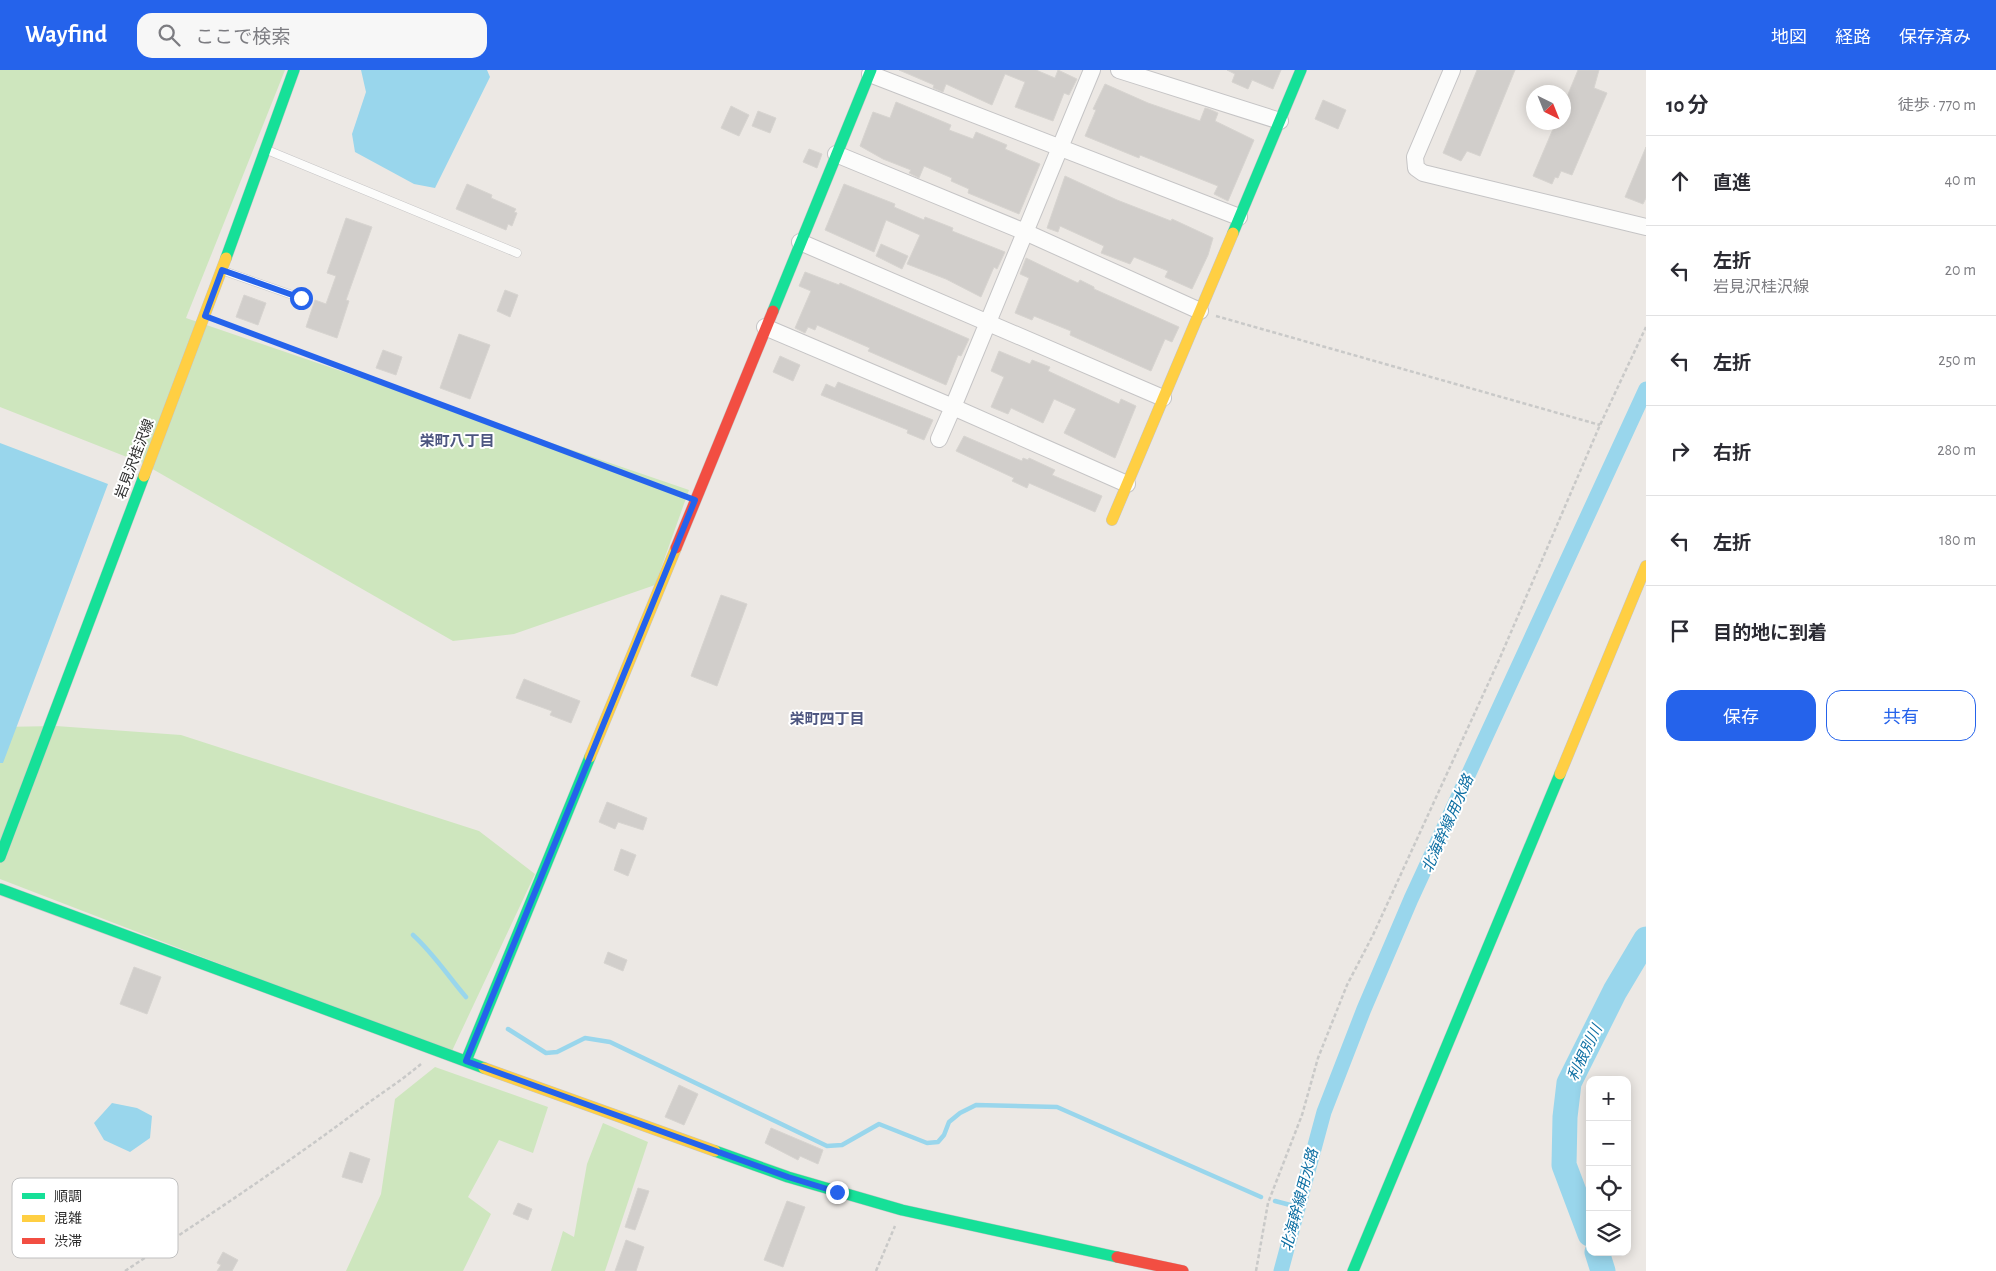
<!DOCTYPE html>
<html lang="ja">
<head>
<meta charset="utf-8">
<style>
  :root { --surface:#fff; --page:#f7f7f7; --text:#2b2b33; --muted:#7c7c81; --line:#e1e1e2; --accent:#2563eb }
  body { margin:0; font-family:"Alegreya Sans","Noto Sans JP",sans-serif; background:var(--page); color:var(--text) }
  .controls { position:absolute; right:15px; bottom:15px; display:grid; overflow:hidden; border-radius:10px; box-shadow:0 2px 12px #0003 }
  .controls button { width:45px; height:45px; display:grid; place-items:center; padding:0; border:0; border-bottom:1px solid var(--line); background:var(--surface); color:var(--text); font:25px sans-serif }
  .compass { position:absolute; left:1526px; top:15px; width:45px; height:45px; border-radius:50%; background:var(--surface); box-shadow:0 2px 12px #0003; rotate:137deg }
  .stop { position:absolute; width:15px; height:15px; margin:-11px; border:4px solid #2563eb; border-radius:50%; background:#fff }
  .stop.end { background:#2563eb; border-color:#fff; box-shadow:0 1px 5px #0008 }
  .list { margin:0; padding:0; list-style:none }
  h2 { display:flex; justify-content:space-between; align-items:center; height:65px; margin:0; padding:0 20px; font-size:21px }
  h2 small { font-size:16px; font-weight:400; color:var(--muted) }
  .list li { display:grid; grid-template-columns:32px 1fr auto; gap:15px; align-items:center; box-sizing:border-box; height:90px; padding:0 20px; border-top:1px solid var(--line) }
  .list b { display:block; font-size:19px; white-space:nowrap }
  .list p { margin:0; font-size:16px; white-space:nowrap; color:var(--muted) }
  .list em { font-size:16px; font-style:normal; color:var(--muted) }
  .actions { display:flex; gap:10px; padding:15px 20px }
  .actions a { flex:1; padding:11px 0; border:1px solid var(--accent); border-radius:15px; text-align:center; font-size:18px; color:var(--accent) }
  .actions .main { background:var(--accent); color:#fff }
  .icon { flex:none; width:28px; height:28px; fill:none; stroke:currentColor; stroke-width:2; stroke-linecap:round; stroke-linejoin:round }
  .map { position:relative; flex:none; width:1646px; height:1201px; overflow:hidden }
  header { display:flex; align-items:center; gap:30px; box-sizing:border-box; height:70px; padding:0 25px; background:var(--accent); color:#fff }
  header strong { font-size:24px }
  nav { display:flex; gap:28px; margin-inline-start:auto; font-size:18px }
  .search { width:350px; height:45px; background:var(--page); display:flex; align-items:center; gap:12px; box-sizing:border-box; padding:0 18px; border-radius:15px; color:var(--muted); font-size:19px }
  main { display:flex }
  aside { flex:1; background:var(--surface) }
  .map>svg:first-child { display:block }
  .green { fill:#cee6be }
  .water { fill:#99d6ec }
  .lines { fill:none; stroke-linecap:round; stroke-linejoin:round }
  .stream { stroke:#99d6ec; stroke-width:4.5 }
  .canal { stroke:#99d6ec; stroke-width:15 }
  .river { stroke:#99d6ec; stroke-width:25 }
  .building { fill:#d1cecb; stroke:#d7d4d0 }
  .lane-casing { stroke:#c5c4c5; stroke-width:9 }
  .street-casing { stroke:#c5c4c5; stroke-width:18 }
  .fast-casing { stroke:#c5c4c5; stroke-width:12 }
  .slow-casing { stroke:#c5c4c5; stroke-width:12 }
  .jam-casing { stroke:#c5c4c5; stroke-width:12 }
  .path { stroke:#c9c9c8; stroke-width:2.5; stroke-dasharray:4 2.5; stroke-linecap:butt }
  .lane { stroke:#fcfcfb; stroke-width:8 }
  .street { stroke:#fcfcfb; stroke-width:16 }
  .fast { stroke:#16e098; stroke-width:11 }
  .slow { stroke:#ffcf43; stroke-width:11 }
  .jam { stroke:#f24e42; stroke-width:11 }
  .route { stroke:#2563eb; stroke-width:6 }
  .labels { text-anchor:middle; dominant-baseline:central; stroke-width:4; stroke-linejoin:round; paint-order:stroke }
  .street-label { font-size:14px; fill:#2e2e2e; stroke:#fff }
  .neighbourhood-label { font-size:15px; font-weight:bold; fill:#4d5680; stroke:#fff }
  .water-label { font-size:15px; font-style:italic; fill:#0d6fa3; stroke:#fff }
  .key { fill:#fff; stroke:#c0c0c0; stroke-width:1 }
  .key-label { font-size:14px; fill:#2e2e2e }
</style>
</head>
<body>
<header>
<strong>Wayfind</strong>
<div class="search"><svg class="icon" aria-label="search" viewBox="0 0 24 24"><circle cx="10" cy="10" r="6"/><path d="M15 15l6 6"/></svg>ここで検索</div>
<nav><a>地図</a><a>経路</a><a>保存済み</a></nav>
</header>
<main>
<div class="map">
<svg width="1646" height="1201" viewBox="0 0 1646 1201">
  <rect width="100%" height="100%" fill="#ece8e4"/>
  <path class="green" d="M0,0H285L186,248L689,420L655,515L514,564L453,571L142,393L0,337Z
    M56,656L181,665L479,761L535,804L451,983L0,809V657Z
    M435,997L548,1037L533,1083L499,1070L468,1127L491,1144L463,1201H346L381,1124L395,1029Z
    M603,1053L648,1072L605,1201H551L563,1161L574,1167L587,1094Z"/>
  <path class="water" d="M361,0H487L490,7L435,118L414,114L355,82L352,64L366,22Z
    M0,373L108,414L3,693H0Z
    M112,1033L137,1038L152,1046L150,1068L130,1082L104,1070L94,1053Z"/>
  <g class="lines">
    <path class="stream" d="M413,865C433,883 448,906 466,927
      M508,959L546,983L557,982L585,968L610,972L827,1076L842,1075L879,1054L927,1073L938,1072L944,1065L949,1052L960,1043L976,1035L1057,1037L1261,1127
      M1275,1131L1298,1137"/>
    <path class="canal" d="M1281,1201L1324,1042L1364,939L1411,829L1646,319"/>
    <path class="river" d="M1590,1164L1564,1095L1565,1047L1569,1013L1615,921L1646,869
      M1597,1182L1603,1201"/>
  </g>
  <path class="building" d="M899,0H1036L1055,8L1058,0L1077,9L1069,25L1064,23L1053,51L1015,37L1025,12L1005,4L992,35L946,14L943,22L933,18L934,15Z
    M1227,0H1281L1273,19L1252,10L1248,19L1232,12L1235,4Z
    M1477,0H1515L1480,86L1467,81L1461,91L1443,83Z
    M1578,0H1599L1594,18L1607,23L1572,105L1561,101L1558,108L1555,107L1552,114L1533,106L1556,52H1564V34Z
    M1105,14L1148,33L1200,51L1205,38L1209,39L1218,43L1215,51L1254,70L1228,131L1214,124L1218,116L1140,85L1139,88L1085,66L1096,40L1093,39Z
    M1323,30L1346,40L1338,59L1315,49Z
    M896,32L951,55L949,60L973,69L976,62L1007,75L1005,79L1040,94L1019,144L968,123L969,119L951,111L952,108L924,96L919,108L909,103L911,100L883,89L860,76L873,42L890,48Z
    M731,36L749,45L739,66L721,58Z
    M758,41L776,48L770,63L752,56Z
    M1646,77V128L1643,134L1625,127Z
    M809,79L822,84L817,98L803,92Z
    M1065,106L1117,130L1171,151L1172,149L1213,168L1208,185L1192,219L1165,207L1168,201L1134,187L1130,194L1101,183L1104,176L1060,156L1058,162L1047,158Z
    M467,114L492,125L491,128L516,139L514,142L517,143L512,156L508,154L506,160L456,139Z
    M844,114L895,134L894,137L924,150L925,147L953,158L952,161L1005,182L997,199L994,197L981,227L946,209L907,194L920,165L886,150L874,182L825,160Z
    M346,148L372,157L346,230L349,231L337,268L306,257L315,230L326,234L336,206L327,203Z
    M881,174L908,186L902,199L876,186Z
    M1026,188L1078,213L1080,210L1094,217V219L1179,257L1172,272L1165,269L1151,301L1070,265L1071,261L1034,246L1032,250L1015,243L1029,208L1020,204Z
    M805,202L839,215L840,213L969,269L961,286L958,285L946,315L868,281L870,278L817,255L815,260L808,257L805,263L795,258L811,221L799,216Z
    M505,220L518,225L510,247L497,241Z
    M244,225L266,233L258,255L236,247Z
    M459,264L490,275L470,329L440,318Z
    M383,280L402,287L396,305L376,298Z
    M999,281L1030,294L1032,290L1050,297L1048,301L1119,334L1121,329L1136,336L1115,388L1064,363L1076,339L1054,329L1043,353L1011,338L1008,344L991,337L1004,307L991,301Z
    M780,286L800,295L793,311L773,302Z
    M838,312L933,350L924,370L907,363L908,360L821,325L826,314L835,318Z
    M964,366L1022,391L1023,388L1028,390L1029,388L1055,400L1052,405L1102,426L1095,442L1029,413L1027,418L1012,411L1014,408L956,381Z
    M721,525L747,534L717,616L691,606Z
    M524,609L580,631L571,653L550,645L552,641L516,628Z
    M607,732L647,748L643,760L618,752L615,759L599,752Z
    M621,779L636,785L628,806L614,800Z
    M608,882L627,890L623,901L604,893Z
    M134,897L161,907L147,944L120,934Z
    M679,1015L698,1024L684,1055L665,1047Z
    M771,1058L823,1080L818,1094L800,1086L798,1090L765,1073Z
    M350,1082L370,1089L362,1113L342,1107Z
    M638,1118L649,1121L635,1160L625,1157Z
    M787,1131L805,1137L783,1197L764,1190Z
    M518,1133L532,1139L528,1150L513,1144Z
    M626,1170L644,1177L636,1201H615Z
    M223,1182L238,1190L232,1201H217L221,1195L217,1193Z"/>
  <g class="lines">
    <defs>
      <path id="lane" d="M267,80L517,183
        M224,201L301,228"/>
      <path id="street" d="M1092,0L953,337L1127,414
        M1119,0L1280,51
        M1452,0L1415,87L1416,98L1423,103L1646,157
        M870,4L1239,147
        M836,84L1025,162L1200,241
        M800,172L1163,328
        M765,257L953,337L939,369"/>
      <path id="fast" d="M1233,163L1301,0
        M226,188L294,0
        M773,241L871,0
        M0,787L144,406
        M0,819L484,998
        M466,991L590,687
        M715,1081L788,1107L902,1140L1117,1187
        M1353,1201L1560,704"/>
      <path id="slow" d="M144,406L226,188
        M1112,450L1233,163
        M590,687L676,478
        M1560,704L1646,496
        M484,998L715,1081"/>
      <path id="jam" d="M676,478L773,241
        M1117,1187L1183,1201"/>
    </defs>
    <use href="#lane" class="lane-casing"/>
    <use href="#street" class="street-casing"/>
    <use href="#fast" class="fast-casing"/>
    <use href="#slow" class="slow-casing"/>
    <use href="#jam" class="jam-casing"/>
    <path class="path" d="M1216,246L1600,355
      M220,252L679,424
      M125,1201C205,1148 284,1096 360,1039C380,1024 401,1011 421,994
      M876,1201L895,1156
      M1256,1201L1268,1133L1302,1045L1318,988L1347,915L1373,865L1499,590L1600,355L1646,257"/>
    <use href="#lane" class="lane"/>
    <use href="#street" class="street"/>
    <use href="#fast" class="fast"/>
    <use href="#slow" class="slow"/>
    <use href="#jam" class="jam"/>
  </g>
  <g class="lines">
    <path class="route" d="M301,228L222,200L205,246L695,430L466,991L788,1107L837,1122"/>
  </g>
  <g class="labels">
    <g class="street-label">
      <text transform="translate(135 389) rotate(-69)">岩見沢桂沢線</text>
    </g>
    <g class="neighbourhood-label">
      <text x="457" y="371">栄町八丁目</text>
      <text x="827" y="649">栄町四丁目</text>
    </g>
    <g class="water-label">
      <text transform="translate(1448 754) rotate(-66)">北海幹線用水路</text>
      <text transform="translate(1585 983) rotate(-64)">利根別川</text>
      <text transform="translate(1300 1130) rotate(-75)">北海幹線用水路</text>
    </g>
  </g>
  <rect x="12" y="1108" width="166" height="80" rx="8" class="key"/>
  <rect x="22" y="1123" width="23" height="6" fill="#16e098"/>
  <rect x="22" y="1145" width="23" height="7" fill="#ffcf43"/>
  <rect x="22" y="1168" width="23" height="6" fill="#f24e42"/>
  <g class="key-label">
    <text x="54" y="1131">順調</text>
    <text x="54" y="1153">混雑</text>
    <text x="54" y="1176">渋滞</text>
  </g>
</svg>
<div class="controls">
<button>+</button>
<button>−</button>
<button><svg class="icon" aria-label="locate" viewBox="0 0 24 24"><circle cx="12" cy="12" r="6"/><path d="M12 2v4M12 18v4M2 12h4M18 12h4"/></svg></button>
<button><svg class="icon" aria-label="layers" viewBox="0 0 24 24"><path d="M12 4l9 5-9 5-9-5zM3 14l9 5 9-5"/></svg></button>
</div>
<svg class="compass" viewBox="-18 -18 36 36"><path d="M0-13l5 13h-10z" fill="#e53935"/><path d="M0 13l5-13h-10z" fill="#7c7c81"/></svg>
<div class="stop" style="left:301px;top:228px"></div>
<div class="stop end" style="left:837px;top:1122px"></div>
</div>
<aside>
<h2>10 分<small>徒歩 · 770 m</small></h2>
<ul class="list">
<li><svg class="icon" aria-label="ahead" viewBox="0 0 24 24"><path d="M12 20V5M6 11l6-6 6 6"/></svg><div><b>直進</b></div><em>40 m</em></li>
<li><svg class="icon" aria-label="left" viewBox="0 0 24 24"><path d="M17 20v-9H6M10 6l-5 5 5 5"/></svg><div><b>左折</b><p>岩見沢桂沢線</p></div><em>20 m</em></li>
<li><svg class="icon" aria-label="left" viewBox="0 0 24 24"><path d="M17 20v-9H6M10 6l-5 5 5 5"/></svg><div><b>左折</b></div><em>250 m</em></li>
<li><svg class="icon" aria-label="right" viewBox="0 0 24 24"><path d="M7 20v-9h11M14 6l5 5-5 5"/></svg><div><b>右折</b></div><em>280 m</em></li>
<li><svg class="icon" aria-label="left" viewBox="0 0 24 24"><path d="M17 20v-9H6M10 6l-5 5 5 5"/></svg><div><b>左折</b></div><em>180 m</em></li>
<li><svg class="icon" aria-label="arrive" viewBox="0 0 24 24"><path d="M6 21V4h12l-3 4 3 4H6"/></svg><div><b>目的地に到着</b></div></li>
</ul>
<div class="actions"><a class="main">保存</a><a>共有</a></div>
</aside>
</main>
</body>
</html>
